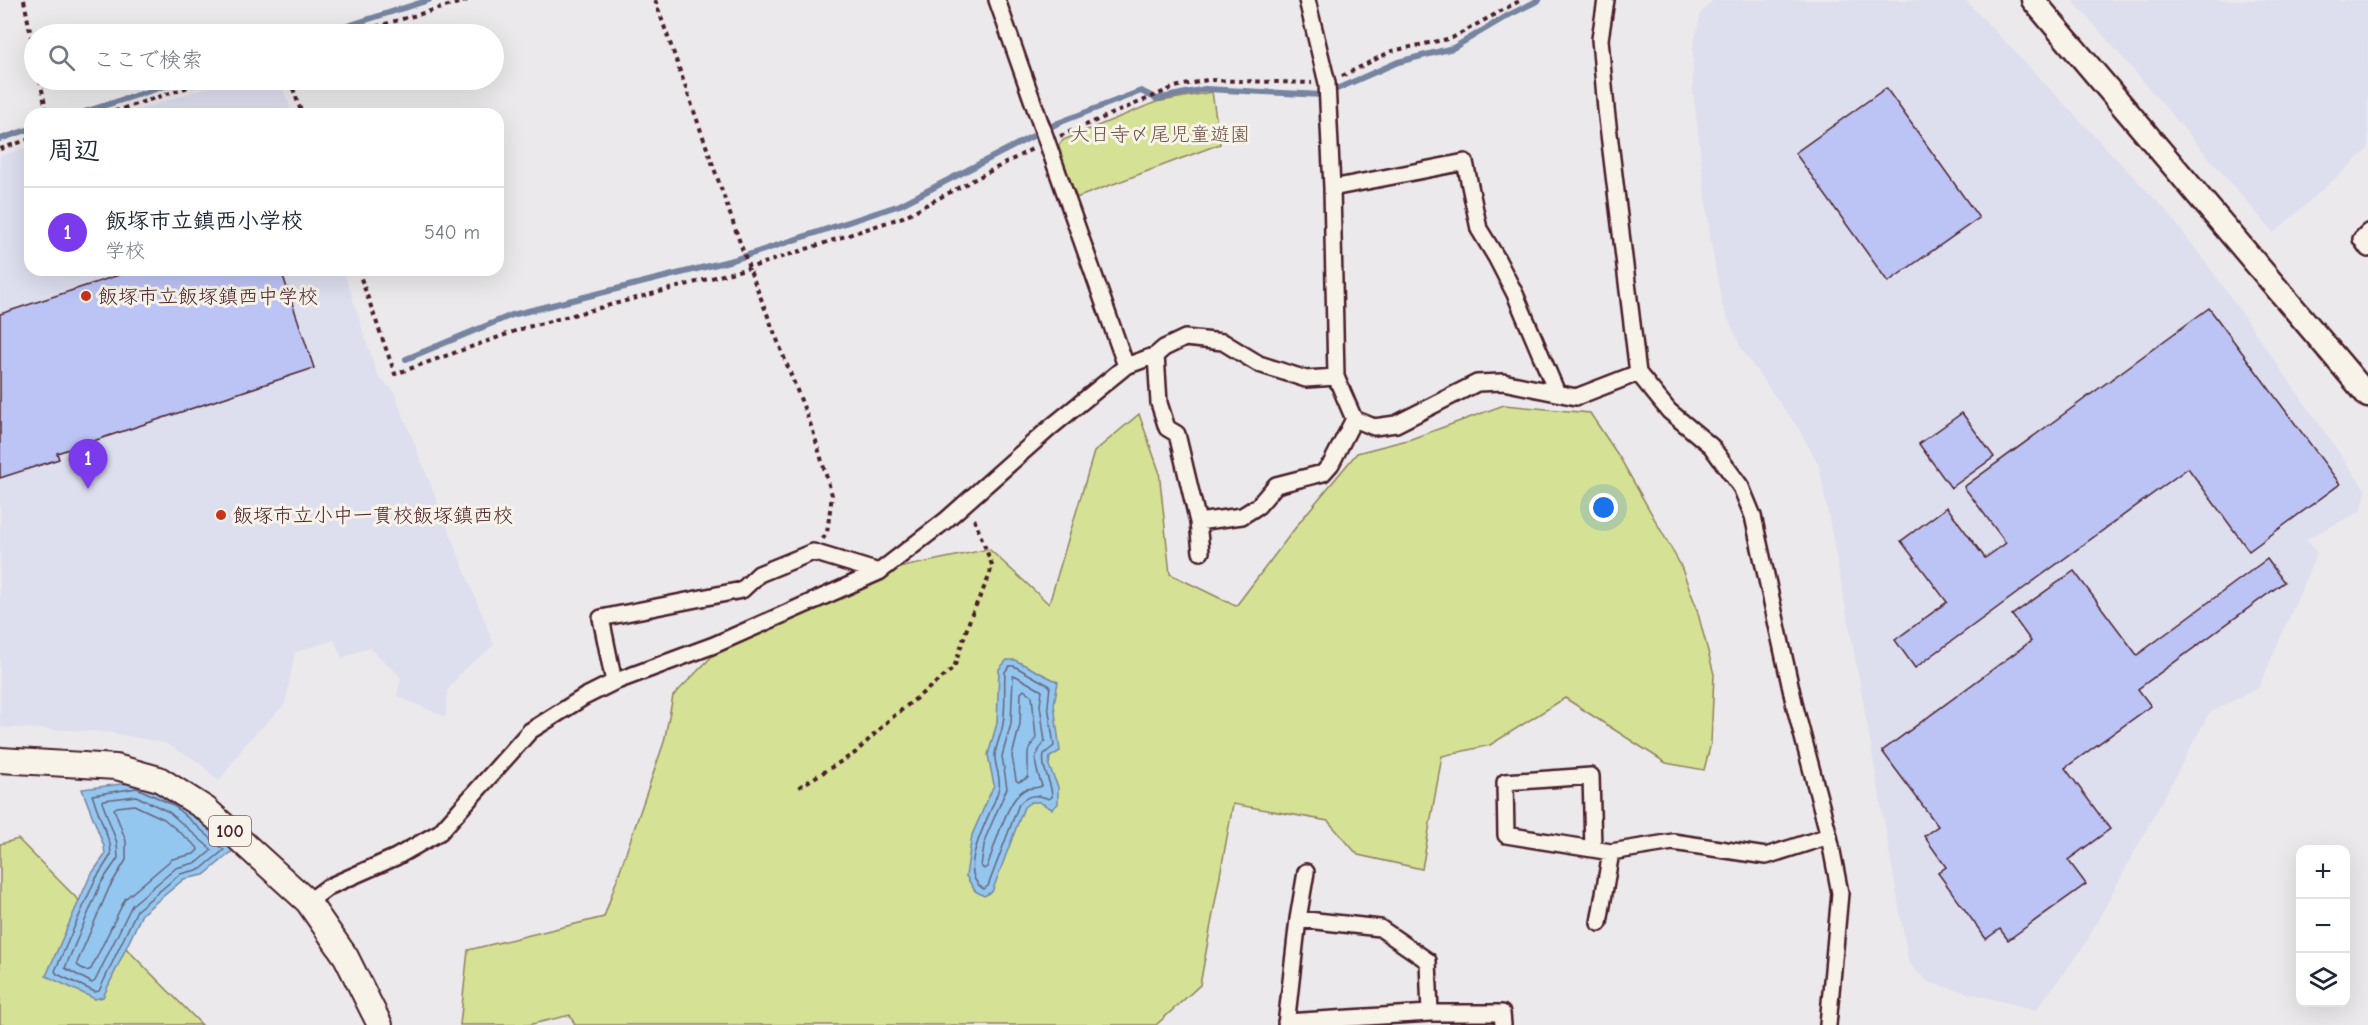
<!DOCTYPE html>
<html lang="ja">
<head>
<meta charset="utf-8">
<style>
  :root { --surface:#fff; --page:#f2f2f3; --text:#1f2937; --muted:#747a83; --line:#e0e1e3; --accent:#7c3aed }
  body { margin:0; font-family:"Comic Neue","Klee One",sans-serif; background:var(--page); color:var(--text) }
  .controls { position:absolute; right:18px; bottom:18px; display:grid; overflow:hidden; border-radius:12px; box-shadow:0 6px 24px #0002 }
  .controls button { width:54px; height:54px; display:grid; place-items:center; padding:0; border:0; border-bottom:2px solid var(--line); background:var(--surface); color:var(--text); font:30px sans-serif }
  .you { position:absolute; left:1604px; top:508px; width:21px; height:21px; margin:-15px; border:4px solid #fff; border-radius:50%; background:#1a73e8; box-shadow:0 0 0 9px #1a73e833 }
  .badge { display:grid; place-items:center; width:39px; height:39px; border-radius:50%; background:var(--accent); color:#fff; font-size:20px; font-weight:700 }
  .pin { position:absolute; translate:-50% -50px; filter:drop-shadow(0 2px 3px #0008) }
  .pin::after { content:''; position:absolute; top:32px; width:21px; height:18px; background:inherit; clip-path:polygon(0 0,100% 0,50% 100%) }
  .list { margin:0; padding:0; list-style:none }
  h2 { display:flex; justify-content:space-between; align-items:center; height:78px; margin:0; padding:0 24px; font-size:26px }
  h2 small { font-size:20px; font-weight:400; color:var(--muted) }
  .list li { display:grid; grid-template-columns:39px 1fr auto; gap:18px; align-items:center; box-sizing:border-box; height:90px; padding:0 24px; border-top:2px solid var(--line) }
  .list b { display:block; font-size:22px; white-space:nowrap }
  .list p { margin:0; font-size:20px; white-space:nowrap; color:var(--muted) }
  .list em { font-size:20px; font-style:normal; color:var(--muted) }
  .icon { flex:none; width:33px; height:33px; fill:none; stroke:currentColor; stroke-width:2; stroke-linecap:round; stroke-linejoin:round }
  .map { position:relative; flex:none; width:2368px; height:1025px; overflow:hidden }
  .search { position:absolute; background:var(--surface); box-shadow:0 6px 24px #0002; left:24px; top:24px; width:480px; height:66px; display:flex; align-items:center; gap:15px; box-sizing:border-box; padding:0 21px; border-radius:33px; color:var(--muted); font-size:22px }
  .panel { position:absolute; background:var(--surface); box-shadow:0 6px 24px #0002; left:24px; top:108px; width:480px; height:168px; border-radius:18px }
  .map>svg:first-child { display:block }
  .built { fill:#dddeee }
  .green { fill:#d5e194; stroke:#908060; stroke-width:1.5 }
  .water { fill:#93c7f0; stroke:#7684a1; stroke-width:1.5 }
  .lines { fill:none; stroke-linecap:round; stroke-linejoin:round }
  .shore { stroke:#67627a; stroke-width:1.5 }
  .stream { stroke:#7684a1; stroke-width:6 }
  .building { fill:#bcc3f5; stroke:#4a1f2b; stroke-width:1.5 }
  .street-casing { stroke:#4a1f2b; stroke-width:20 }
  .secondary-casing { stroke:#4a1f2b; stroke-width:27 }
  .primary-casing { stroke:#4a1f2b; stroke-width:28 }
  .path { stroke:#4a1f2b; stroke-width:4; stroke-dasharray:4.5 4.5; stroke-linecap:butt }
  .street { stroke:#f7f3e8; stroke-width:15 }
  .secondary { stroke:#f7f3e8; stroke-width:22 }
  .primary { stroke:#f7f3e8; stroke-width:24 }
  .poi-dot { fill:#c8321e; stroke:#f7f3e8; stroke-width:2 }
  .labels { text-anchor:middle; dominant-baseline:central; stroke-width:6; stroke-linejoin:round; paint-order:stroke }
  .shield { fill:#f7f3e8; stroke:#7e5f64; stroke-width:1.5 }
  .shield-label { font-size:18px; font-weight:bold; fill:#4a1f2b }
  .park-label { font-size:20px; fill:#6d5045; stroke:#f7f3e8 }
  .poi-label { font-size:20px; fill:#4a1f2b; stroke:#f7f3e8; text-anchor:start }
</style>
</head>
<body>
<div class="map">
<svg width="2368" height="1025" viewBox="0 0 2368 1025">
  <rect width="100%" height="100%" fill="#ebe9eb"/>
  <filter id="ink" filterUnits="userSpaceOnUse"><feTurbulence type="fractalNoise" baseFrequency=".0167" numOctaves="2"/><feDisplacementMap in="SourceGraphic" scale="12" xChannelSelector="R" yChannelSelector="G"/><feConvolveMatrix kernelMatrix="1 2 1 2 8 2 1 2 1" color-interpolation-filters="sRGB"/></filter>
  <g filter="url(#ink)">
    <path class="built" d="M1713,0H1965L2169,214L2210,268L2366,491L2361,511L2306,539L2317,553L2259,687L2209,713L2084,946L2036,1010L1930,983L1909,964L1861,689L1819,465L1798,428L1742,350L1722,305L1711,242L1693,89V48L1701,13Z
      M2073,0H2368V149L2274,233Z
      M230,80H280L292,114H126Z
      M30,146V270H343L378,377L393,390L494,645L461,672L447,691L446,717L397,696L401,677L369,647L342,658L334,640L295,652L285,704L248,741L219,781L197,761L165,743L108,732L0,727V156Z"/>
    <path class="green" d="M1212,92L1220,144L1076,198L1058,146L1063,140L1156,102Z
      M1504,405L1590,413L1620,458L1680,564L1696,606L1714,674L1711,743L1704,770L1666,763L1565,698L1490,745L1442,756L1422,869L1358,855L1328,821L1233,804L1200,985L1156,1025H575L570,1015L528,1025H460L468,950L604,917L664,742L673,696L733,635L879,572L989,549L1049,604L1094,452L1139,414L1159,471L1170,574L1236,606L1302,519L1357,453L1411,439Z
      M18,839L202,1025H0V844Z"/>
    <path class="water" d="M1007,660H1015L1058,682L1054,704L1060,751L1050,757L1049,766L1058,787V804L1052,809L1039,802H1031L1024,807L992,892L984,896L975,891L966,876L972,835L994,785L988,755L997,723L999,669Z
      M137,782L176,800L235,849L204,875L184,879L142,914L103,997L95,999L46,976L90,876L105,855L104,846L82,789Z"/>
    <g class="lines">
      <path class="shore" d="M1009,666H1014L1050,686L1048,705L1054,746L1044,754C1041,770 1052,781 1052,797L1049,799C1036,794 1029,794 1019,804L988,886L984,889C952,871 996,809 999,787C1001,776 994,765 995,755C996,744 1002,734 1003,723C1006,707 1004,689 1005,672Z
        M1013,676H1016L1042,691L1040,705L1045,742C1030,758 1036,767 1042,786C1036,789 1030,787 1024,790C1007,799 994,849 987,867L984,869L981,866L985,839L1007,788L1002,756L1011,724Z
        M1024,690L1032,696L1036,738L1028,752V778L1018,782L1016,780L1012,756L1020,724L1021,693Z
        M137,788L173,805L224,850L201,869L180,874L137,910L99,991L95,992L57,974L55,971L95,880L111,855L110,844L92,795Z
        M136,796L169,812L212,850L198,862L176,868L132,905L95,981L92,983L65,968L101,883L118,858L117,843L102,802L104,800Z
        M134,805L164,819L197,847L198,850L194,854L172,859L125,899L91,969L87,971L78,966L77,963L109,888L126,860V841L114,809L117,807Z"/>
      <path class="stream" d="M322,34L429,0
        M78,114L184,80
        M0,139L30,129
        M406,359L512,315L733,260L900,205L1058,123L1141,91L1157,99L1205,89L1323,95L1398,62L1453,48L1507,16L1539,0"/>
    </g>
    <path class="building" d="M1886,88L1979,218L1888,282L1795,153Z
      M134,270H281L314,368L57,453L59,459L0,478V314Z
      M2209,308L2340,484L2249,551L2188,468L1915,668L1895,640L1947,602L1901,541L1947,507L1985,558L2006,543L1964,487Z
      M1962,413L1994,457L1951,488L1919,444Z
      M2267,559L2284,582L2138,689L2151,706L2065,768L2110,829L2068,860L2086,884L2008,940L2000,929L1986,939L1938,873L1946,867L1924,836L1938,826L1882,751L2031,641L2012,615L2074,571L2137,655Z"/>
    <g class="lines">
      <defs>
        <path id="street" d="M997,0L1126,366
          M1307,0L1327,83L1332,188L1336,377L1354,419L1374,427L1396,424L1477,383L1503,382L1576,397L1638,373
          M1606,0L1600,39L1606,109L1638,373L1669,411L1711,446L1741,487L1753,516L1795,707L1829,836L1840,893L1828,1025
          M1332,188L1465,162L1479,229L1496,257L1515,294L1557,393
          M2368,232L2361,239L2368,249
          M1156,355L1159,403L1167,428L1177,434L1198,522L1201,552
          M1198,522L1242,516L1258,506L1276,485L1323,473L1331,464L1354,419
          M614,682L601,618L742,590L759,574L813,552L879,572
          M1593,848L1591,776L1505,782L1506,835L1611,852L1673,842L1766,856L1829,836
          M308,902L328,887L396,857L440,832L530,731L584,697L614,682L714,645L879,572L945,521L1051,427L1126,366L1156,355L1164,348L1185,338L1223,342L1259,364L1306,379L1336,377
          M1298,919L1380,928L1428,961L1430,1013
          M1599,923L1611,852
          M1286,1022L1430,1013H1502L1503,1025
          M1286,1025L1298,919L1306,872"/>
        <path id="secondary" d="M2033,0L2368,396"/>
        <path id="primary" d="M0,760L116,767L159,779L206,809L308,902L346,957L380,1025"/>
      </defs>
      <use href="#street" class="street-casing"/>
      <use href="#secondary" class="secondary-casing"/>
      <use href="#primary" class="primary-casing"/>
      <path class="path" d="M24,0L34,52
        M655,0L749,268L813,431L832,495L827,533L822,540
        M350,34L469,0
        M1342,76L1392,51L1452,38L1521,0
        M40,80L47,114
        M290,80L302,114
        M106,114L210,80
        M1060,136L1175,87L1207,80L1312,83
        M0,149L30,139
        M358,270L395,374L524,328L749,268L903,217L1034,148
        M799,787L855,753L889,720L954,668L971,616L989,577L992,565L973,516"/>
      <use href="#street" class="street"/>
      <use href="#secondary" class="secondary"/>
      <use href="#primary" class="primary"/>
    </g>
  </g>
  <g class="poi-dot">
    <circle cx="86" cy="296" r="6"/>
    <circle cx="221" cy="515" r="6"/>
  </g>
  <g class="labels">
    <rect class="shield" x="209" y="816" width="42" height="30" rx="4.5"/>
    <g class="shield-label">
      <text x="230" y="831">100</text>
    </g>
    <g class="park-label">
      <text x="1160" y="134">大日寺〆尾児童遊園</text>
    </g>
    <g class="poi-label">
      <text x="98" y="296">飯塚市立飯塚鎮西中学校</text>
      <text x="233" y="515">飯塚市立小中一貫校飯塚鎮西校</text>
    </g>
  </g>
</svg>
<div class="controls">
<button>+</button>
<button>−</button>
<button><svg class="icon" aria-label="layers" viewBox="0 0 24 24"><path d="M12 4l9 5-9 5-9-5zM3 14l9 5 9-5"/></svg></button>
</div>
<div class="you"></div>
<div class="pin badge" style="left:88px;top:489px">1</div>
<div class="search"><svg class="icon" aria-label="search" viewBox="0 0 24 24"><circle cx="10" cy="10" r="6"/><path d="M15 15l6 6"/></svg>ここで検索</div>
<section class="panel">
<h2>周辺<small></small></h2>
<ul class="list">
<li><span class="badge">1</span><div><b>飯塚市立鎮西小学校</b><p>学校</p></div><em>540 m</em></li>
</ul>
</section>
</div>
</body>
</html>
